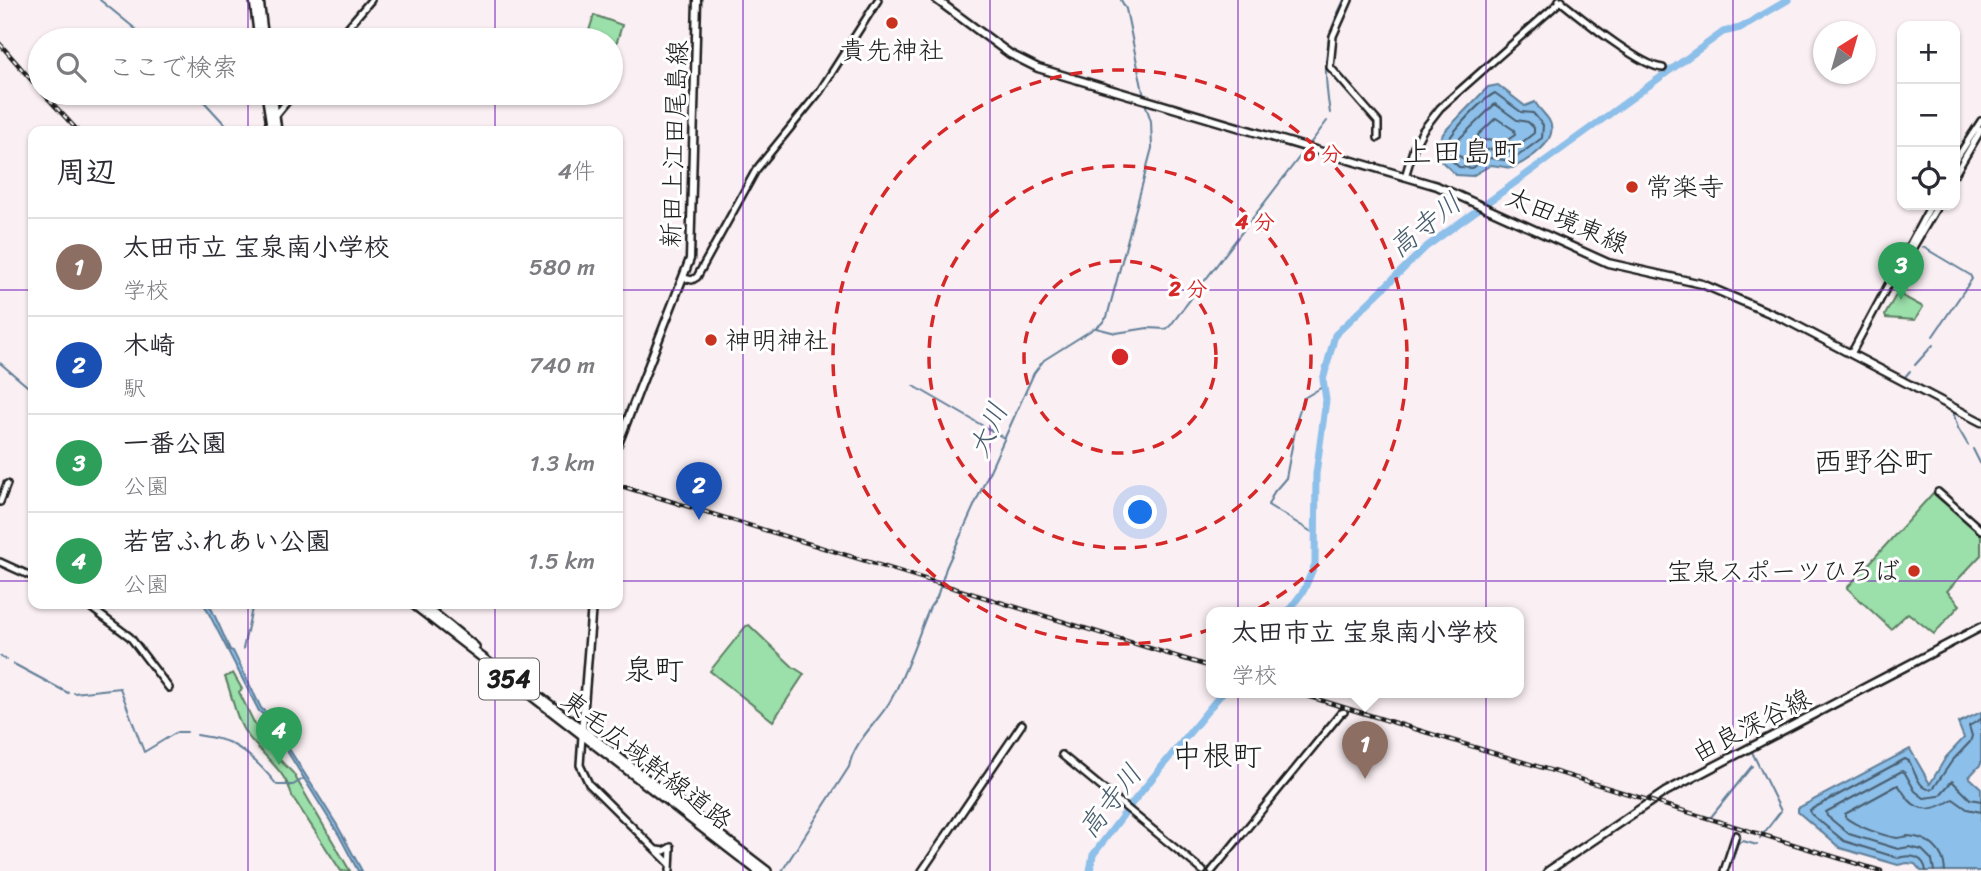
<!DOCTYPE html>
<html lang="ja">
<head>
<meta charset="utf-8">
<style>
  :root { --surface:#fff; --page:#f7f7f7; --text:#2b2b33; --muted:#7c7c81; --line:#e1e1e2; --accent:#1a73e8 }
  body { margin:0; font-family:Sriracha,"Klee One",sans-serif; background:var(--page); color:var(--text) }
  .controls { position:absolute; right:21px; top:21px; display:grid; overflow:hidden; border-radius:14px; box-shadow:0 2px 5px #0004 }
  .controls button { width:63px; height:63px; display:grid; place-items:center; padding:0; border:0; border-bottom:2px solid var(--line); background:var(--surface); color:var(--text); font:35px sans-serif }
  .compass { position:absolute; left:1813px; top:21px; width:63px; height:63px; border-radius:50%; background:var(--surface); box-shadow:0 2px 5px #0004; rotate:37deg }
  .you { position:absolute; left:1141px; top:513px; width:24px; height:24px; margin:-18px; border:5px solid #fff; border-radius:50%; background:#1a73e8; box-shadow:0 0 0 10px #1a73e833 }
  .badge { display:grid; place-items:center; width:46px; height:46px; border-radius:50%; background:var(--accent); color:#fff; font-size:23px; font-weight:700 }
  .pin { position:absolute; translate:-50% -58px; filter:drop-shadow(0 2px 4px #0008) }
  .pin::after { content:''; position:absolute; top:37px; width:24px; height:21px; background:inherit; clip-path:polygon(0 0,100% 0,50% 100%) }
  .popup { position:absolute; left:1206px; top:607px; width:318px; height:91px; box-sizing:border-box; display:grid; place-content:center; border-radius:14px; background:var(--surface); filter:drop-shadow(0 2px 5px #0005); font-size:23px; white-space:nowrap; color:var(--muted) }
  .popup b { font-size:26px; color:var(--text) }
  .popup::after { content:''; position:absolute; left:50%; top:100%; margin-left:-14px; border:14px solid transparent; border-top-color:var(--surface) }
  .list { margin:0; padding:0; list-style:none }
  h2 { display:flex; justify-content:space-between; align-items:center; height:91px; margin:0; padding:0 28px; font-size:30px }
  h2 small { font-size:23px; font-weight:400; color:var(--muted) }
  .list li { display:grid; grid-template-columns:46px 1fr auto; gap:21px; align-items:center; box-sizing:border-box; height:98px; padding:0 28px; border-top:2px solid var(--line) }
  .list b { display:block; font-size:26px; white-space:nowrap }
  .list p { margin:0; font-size:23px; white-space:nowrap; color:var(--muted) }
  .list em { font-size:23px; font-style:normal; color:var(--muted) }
  .icon { flex:none; width:38px; height:38px; fill:none; stroke:currentColor; stroke-width:2; stroke-linecap:round; stroke-linejoin:round }
  .map { position:relative; flex:none; width:1981px; height:871px; overflow:hidden }
  .search { position:absolute; background:var(--surface); box-shadow:0 2px 5px #0004; left:28px; top:28px; width:595px; height:77px; display:flex; align-items:center; gap:18px; box-sizing:border-box; padding:0 24px; border-radius:38px; color:var(--muted); font-size:26px }
  .panel { position:absolute; background:var(--surface); box-shadow:0 2px 5px #0004; left:28px; top:126px; width:595px; height:483px; border-radius:14px }
  .map>svg:first-child { display:block }
  .green { fill:#9bdfaa; stroke:#5c7e63; stroke-width:2 }
  .water { fill:#8cbfe9; stroke:#5f7e97; stroke-width:2 }
  .lines { fill:none; stroke-linecap:round; stroke-linejoin:round }
  .shore { stroke:#495d6e; stroke-width:2 }
  .stream { stroke:#5f7e97; stroke-width:2 }
  .river { stroke:#8cbfe9; stroke-width:7 }
  .tertiary-casing { stroke:#1c1c1c; stroke-width:10 }
  .secondary-casing { stroke:#1c1c1c; stroke-width:11 }
  .trunk-casing { stroke:#1c1c1c; stroke-width:12 }
  .tertiary { stroke:#fff; stroke-width:5 }
  .secondary { stroke:#fff; stroke-width:6 }
  .trunk { stroke:#fff; stroke-width:7 }
  .rail-casing { stroke:#1c1c1c; stroke-width:4.5 }
  .rail { stroke:#fff; stroke-width:2; stroke-dasharray:5; stroke-linecap:butt }
  .grid { fill:none; stroke:#7b2cbf; stroke-width:2; stroke-opacity:0.55 }
  .ring { fill:none; stroke:#d62828; stroke-width:3.5; stroke-dasharray:12 9 }
  .poi-dot { fill:#c8321e; stroke:#fff; stroke-width:2.5 }
  .labels { text-anchor:middle; dominant-baseline:central; stroke-width:6; stroke-linejoin:round; paint-order:stroke }
  .shield { fill:#fff; stroke:#606060; stroke-width:2 }
  .shield-label { font-size:24px; font-weight:bold; fill:#1c1c1c }
  .poi-label { font-size:26px; fill:#1c1c1c; stroke:#fff; text-anchor:start }
  .street-label { font-size:26px; fill:#1c1c1c; stroke:#fff }
  .water-label { font-size:28px; font-style:italic; fill:#495d6e; stroke:#fff }
  .quarter-label { font-size:30px; fill:#1c1c1c; stroke:#fff }
  .centre { fill:#d62828; stroke:#fff; stroke-width:3.5 }
  .ring-label { font-size:21px; text-anchor:middle; font-weight:bold; fill:#d62828; stroke:#fff; stroke-width:6; stroke-linejoin:round; paint-order:stroke }
</style>
</head>
<body>
<div class="map">
<svg width="1981" height="871" viewBox="0 0 1981 871">
  <rect width="100%" height="100%" fill="#faeff3"/>
  <filter id="ink" filterUnits="userSpaceOnUse"><feTurbulence type="fractalNoise" baseFrequency=".0143" numOctaves="2"/><feDisplacementMap in="SourceGraphic" scale="14" xChannelSelector="R" yChannelSelector="G"/><feConvolveMatrix kernelMatrix="1 2 1 2 8 2 1 2 1" color-interpolation-filters="sRGB"/></filter>
  <g filter="url(#ink)">
    <path class="green" d="M594,15L622,25L611,61V40H586Z
      M1897,293L1923,307L1915,320L1886,318L1885,315Z
      M1933,493L1981,533V555L1947,591L1960,605L1934,634L1908,613L1891,629L1847,588Z
      M749,625L793,667L804,674L773,721L710,671L746,626Z
      M233,673L242,689L239,692L265,745L293,773L350,871H341L292,796C286,769 257,752 243,729C234,713 232,694 225,677Z"/>
    <path class="water" d="M1498,85L1525,106L1535,102C1539,109 1545,114 1549,120C1561,141 1527,161 1512,168L1491,165L1472,176L1456,175L1437,157L1436,145L1445,131L1488,87Z
      M204,604H209C217,620 224,636 230,650L233,651L261,708L267,714L337,825L362,871H358L339,835L266,717L259,711Z
      M1981,712V764L1969,777L1981,788V871H1921L1915,864L1907,863L1898,865L1840,848L1798,812V808L1910,749L1930,784L1946,757L1964,738L1958,723Z"/>
    <g class="lines">
      <path class="shore" d="M1495,93L1521,112L1533,113L1543,125L1542,138L1511,161L1490,158L1471,168L1459,167L1444,154C1442,139 1482,100 1495,93Z
        M1495,104L1517,120L1528,122L1534,128V133L1510,152C1503,151 1494,148 1487,150C1471,154 1468,168 1453,150L1457,141Z
        M1496,118L1514,130L1515,135L1506,141L1479,140L1478,135Z
        M1926,871C1924,856 1910,854 1898,858L1844,841L1811,814L1810,810L1905,759L1909,761C1915,772 1919,791 1933,789L1952,761L1970,742L1972,736L1969,726L1981,719
        M1934,871L1932,860L1922,850L1909,847L1898,849L1849,834L1827,816L1826,812L1902,771L1905,773L1915,791L1924,798L1939,796L1952,781L1970,799L1981,801
        M1945,871C1944,850 1928,837 1908,836C1905,836 1901,838 1897,838C1884,836 1855,826 1845,817V814L1898,785C1902,789 1904,795 1909,800C1922,815 1939,808 1953,799L1967,809L1981,812"/>
      <path class="stream" d="M100,0L149,40
        M1121,0L1126,9L1144,97
        M196,93L231,131
        M1330,113C1323,70 1323,40 1344,0
        M1309,145L1327,121
        M1923,247L1970,275L1972,279L1933,336
        M1096,328L1116,333L1148,328L1166,329L1170,326L1304,151
        M0,363L33,391
        M1915,365L1933,345
        M1904,378L1910,371
        M914,386L1004,438
        M1927,390L1953,404
        M1953,412L1958,428L1968,445
        M1973,449L1981,465
        M1315,534L1268,505L1274,492L1286,478L1298,415L1304,398L1324,386
        M243,649L253,604
        M0,656L7,660
        M14,664L68,693
        M74,693L120,688L144,752L177,732H187
        M197,735C208,737 220,738 230,743C248,752 265,770 277,785H293L303,779
        M1751,750L1781,811
        M1711,817L1752,766
        M1760,838L1781,811
        M1733,859L1738,843L1743,841L1757,845
        M782,871L849,767C854,741 876,724 889,703C906,675 917,637 930,607L937,597L946,568L1034,373L1044,360L1101,324L1107,317L1152,148L1151,121L1145,103"/>
      <path class="river" d="M1287,613L1304,590L1315,564L1316,474L1326,400L1323,380L1335,335L1426,247L1723,32L1740,28L1788,0
        M1090,871L1093,855L1133,802L1222,693"/>
      <defs>
        <path id="tertiary" d="M1349,0L1333,36L1330,67L1378,122V138
          M1559,0C1579,16 1641,67 1663,68
          M337,40L371,0
          M263,131L294,93
          M1955,161L1981,121
          M1955,174L1981,130
          M1405,177L1414,147L1423,130L1440,108L1562,0
          M1898,273L1938,205
          M684,278L692,280L697,277L756,170L820,91L878,0
          M1851,354L1931,205
          M1938,492L1981,530
          M0,502L7,484
          M0,562L33,577
          M86,604L130,637L169,688
          M582,736L580,765L589,784L670,864
          M1062,755L1203,871
          M657,850L664,851L671,847L670,871
          M922,871L1022,724
          M1212,871L1341,713L1344,712
          M1724,871L1736,835"/>
        <path id="secondary" d="M937,0L1010,54L1038,68L1437,186L1608,263L1702,284L1786,320L1981,422
          M618,444L690,259L697,0
          M582,731L592,604
          M1548,871L1665,792L1981,627"/>
        <path id="trunk" d="M254,0L259,40
          M259,0L264,40
          M266,93L272,131
          M272,93L277,131
          M413,604L758,871
          M422,604L475,647
          M515,678L767,871"/>
      </defs>
      <use href="#tertiary" class="tertiary-casing"/>
      <use href="#secondary" class="secondary-casing"/>
      <use href="#trunk" class="trunk-casing"/>
      <use href="#tertiary" class="tertiary"/>
      <use href="#secondary" class="secondary"/>
      <use href="#trunk" class="trunk"/>
      <defs>
        <path id="rail" d="M0,44L40,90
          M43,93L78,131
          M618,485L1211,667
          M1297,693L1881,871"/>
      </defs>
      <use href="#rail" class="rail-casing"/>
      <use href="#rail" class="rail"/>
    </g>
  </g>
  <path class="grid" d="M248,0V40M495,0V40M743,0V871M990,0V871M1238,0V871M1486,0V871M1733,0V871M248,93V131M495,93V131M0,290H33M618,290H1981M0,581H33M618,581H1981M248,604V871M495,604V871"/>
  <g class="ring">
    <circle cx="1120" cy="357" r="96"/>
    <circle cx="1120" cy="357" r="191"/>
    <circle cx="1120" cy="357" r="287"/>
  </g>
  <g class="poi-dot">
    <circle cx="892" cy="23" r="7"/>
    <circle cx="1632" cy="187" r="7"/>
    <circle cx="711" cy="340" r="7"/>
    <circle cx="1914" cy="571" r="7"/>
  </g>
  <g class="labels">
    <rect class="shield" x="479" y="658.5" width="60" height="41" rx="5"/>
    <g class="shield-label">
      <text x="509" y="679">354</text>
    </g>
    <g class="poi-label">
      <text x="892" y="50" text-anchor="middle">貴先神社</text>
      <text x="1646" y="187">常楽寺</text>
      <text x="725" y="340">神明神社</text>
      <text x="1900" y="571" text-anchor="end">宝泉スポーツひろば</text>
    </g>
    <g class="street-label">
      <text transform="translate(674 144) rotate(-88)">新田上江田尾島線</text>
      <text transform="translate(1567 220) rotate(23)">太田境東線</text>
      <text transform="translate(1751 725) rotate(-27)">由良深谷線</text>
      <text transform="translate(647 760) rotate(38)">東毛広域幹線道路</text>
    </g>
    <g class="water-label">
      <text transform="translate(1425 225) rotate(-39)">高寺川</text>
      <text transform="translate(988 430) rotate(-66)">大川</text>
      <text transform="translate(1110 801) rotate(-52)">高寺川</text>
    </g>
    <g class="quarter-label">
      <text x="1462" y="152">上田島町</text>
      <text x="1873" y="462">西野谷町</text>
      <text x="654" y="670">泉町</text>
      <text x="1217" y="756">中根町</text>
    </g>
  </g>
  <circle cx="1120" cy="357" r="10" class="centre"/>
  <g class="ring-label">
    <text x="1323" y="161">6 分</text>
    <text x="1255" y="229">4 分</text>
    <text x="1188" y="296">2 分</text>
  </g>
</svg>
<div class="controls">
<button>+</button>
<button>−</button>
<button><svg class="icon" aria-label="locate" viewBox="0 0 24 24"><circle cx="12" cy="12" r="6"/><path d="M12 2v4M12 18v4M2 12h4M18 12h4"/></svg></button>
</div>
<svg class="compass" viewBox="-18 -18 36 36"><path d="M0-13l5 13h-10z" fill="#e53935"/><path d="M0 13l5-13h-10z" fill="#7c7c81"/></svg>
<div class="you"></div>
<div class="pin badge" style="left:1365px;top:779px;background:#8d6e63">1</div>
<div class="popup"><b>太田市立 宝泉南小学校</b>学校</div>
<div class="pin badge" style="left:699px;top:520px;background:#1a4fb4">2</div>
<div class="pin badge" style="left:1901px;top:300px;background:#2e9e5b">3</div>
<div class="pin badge" style="left:279px;top:765px;background:#2e9e5b">4</div>
<div class="search"><svg class="icon" aria-label="search" viewBox="0 0 24 24"><circle cx="10" cy="10" r="6"/><path d="M15 15l6 6"/></svg>ここで検索</div>
<section class="panel">
<h2>周辺<small>4件</small></h2>
<ul class="list">
<li><span class="badge" style="background:#8d6e63">1</span><div><b>太田市立 宝泉南小学校</b><p>学校</p></div><em>580 m</em></li>
<li><span class="badge" style="background:#1a4fb4">2</span><div><b>木崎</b><p>駅</p></div><em>740 m</em></li>
<li><span class="badge" style="background:#2e9e5b">3</span><div><b>一番公園</b><p>公園</p></div><em>1.3 km</em></li>
<li><span class="badge" style="background:#2e9e5b">4</span><div><b>若宮ふれあい公園</b><p>公園</p></div><em>1.5 km</em></li>
</ul>
</section>
</div>
</body>
</html>
